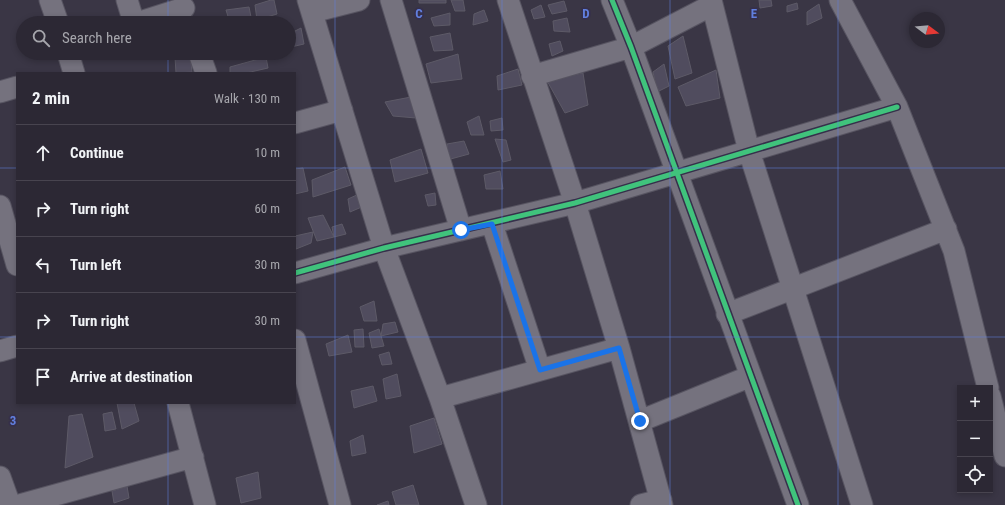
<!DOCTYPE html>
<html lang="en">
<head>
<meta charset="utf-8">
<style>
  :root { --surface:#2c2834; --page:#383440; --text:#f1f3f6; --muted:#a6a6ac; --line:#48444f }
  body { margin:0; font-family:"Roboto Condensed",sans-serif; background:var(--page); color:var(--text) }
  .controls { position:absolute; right:12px; bottom:12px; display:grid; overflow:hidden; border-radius:0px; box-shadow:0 2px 6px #0003 }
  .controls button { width:36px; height:36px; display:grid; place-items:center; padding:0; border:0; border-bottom:1px solid var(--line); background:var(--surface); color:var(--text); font:20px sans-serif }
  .compass { position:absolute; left:909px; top:12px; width:36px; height:36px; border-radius:50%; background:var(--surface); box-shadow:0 2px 6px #0003; rotate:106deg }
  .stop { position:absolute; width:12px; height:12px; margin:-9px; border:3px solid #1a73e8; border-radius:50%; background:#fff }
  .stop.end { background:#1a73e8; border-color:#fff; box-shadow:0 1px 4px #0008 }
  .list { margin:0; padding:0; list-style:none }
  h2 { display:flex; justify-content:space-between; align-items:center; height:52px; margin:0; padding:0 16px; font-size:17px }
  h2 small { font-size:13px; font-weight:400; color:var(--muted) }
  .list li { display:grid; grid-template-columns:26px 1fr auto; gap:12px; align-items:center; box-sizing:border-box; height:56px; padding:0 16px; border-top:1px solid var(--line) }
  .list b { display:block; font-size:15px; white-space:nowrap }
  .list em { font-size:13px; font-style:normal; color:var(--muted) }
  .icon { flex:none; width:22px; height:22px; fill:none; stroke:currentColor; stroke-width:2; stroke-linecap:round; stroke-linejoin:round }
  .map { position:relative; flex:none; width:1005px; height:505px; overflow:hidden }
  .search { position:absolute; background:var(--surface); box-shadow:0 2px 6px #0003; left:16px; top:16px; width:280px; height:44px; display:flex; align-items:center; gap:10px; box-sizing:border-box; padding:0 14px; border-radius:22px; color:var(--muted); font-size:15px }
  .panel { position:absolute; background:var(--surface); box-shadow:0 2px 6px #0003; left:16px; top:72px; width:280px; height:332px; border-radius:0px }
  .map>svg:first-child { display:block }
  .building { fill:#504c5e; stroke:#5d5a67 }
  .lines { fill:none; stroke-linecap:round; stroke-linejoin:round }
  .minor-casing { stroke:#575461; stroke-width:23 }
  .minor { stroke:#75727e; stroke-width:21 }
  .cycleway-casing { stroke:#36304b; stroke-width:8 }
  .cycleway { stroke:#40c37c; stroke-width:5 }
  .route { stroke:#1a73e8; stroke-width:5 }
  .grid { fill:none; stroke:#617fdf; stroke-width:1; stroke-opacity:0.55 }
  .grid-label { font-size:13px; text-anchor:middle; font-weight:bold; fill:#617fdf; stroke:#36304b; stroke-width:3.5; stroke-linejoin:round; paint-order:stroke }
</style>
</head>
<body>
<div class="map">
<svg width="1005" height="505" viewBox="0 0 1005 505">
  <rect width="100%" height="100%" fill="#3a3645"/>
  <path class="building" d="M271,0H274L277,14L257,20L255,5Z
    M419,0H446V3H419Z
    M451,0H463L465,11H455Z
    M759,0H771L772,6L760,8Z
    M564,1L567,11L552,14L548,5Z
    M797,3L798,9L787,12V6Z
    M819,4L822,18L807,25V12Z
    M541,5L545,17L534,19L531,10Z
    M249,7L252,22L230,23L226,10Z
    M484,10L488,21L473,25L474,14Z
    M450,13V25L434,26L431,18Z
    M567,18L570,32L554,31L553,21Z
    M301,28L304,44L291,47L289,34Z
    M450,33L453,50L434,51L430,37Z
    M683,36L692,73L675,79L668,46Z
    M560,41L563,51L552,56L549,44Z
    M186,53H190L192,72L176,73L175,57Z
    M458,54L462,79L431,83L426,64Z
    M266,57L268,68L246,73H230V67Z
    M664,64L669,86L657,92L653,72Z
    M518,69L522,85L498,90L497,76Z
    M716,70L720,98L686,106L678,87Z
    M583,73L588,105L565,113L546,79Z
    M411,97L416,118L393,116L385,102Z
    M479,116L484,135H471L467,122Z
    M502,118L503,130L491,131L490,121Z
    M495,139L506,140L511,160L503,162Z
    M464,141L469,154L447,160V144Z
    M421,149L428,173L395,182L390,160Z
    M345,167L351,185L313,197L312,180Z
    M303,168L308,191L295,194V169Z
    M500,171L503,189H486L484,175Z
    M435,193L436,205L428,206L425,195Z
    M359,194L364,206L350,212L348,199Z
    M323,215L334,237L317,241L308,218Z
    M342,224L346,234L334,237L332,227Z
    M313,232L311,243L296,249L295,236Z
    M374,301L377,321H364L360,307Z
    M395,322L398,332L381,336L383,324Z
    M363,329L364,347H355L354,330Z
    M379,329L384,346L372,348L369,333Z
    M348,335L352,352L329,356L326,344Z
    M389,352L392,364L382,365L379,355Z
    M397,374L401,396L386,399L383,379Z
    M373,386L377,401L354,408L351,391Z
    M117,403H134L139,421L122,429Z
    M112,412L116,429L105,431L103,414Z
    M82,414L93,457L65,468L69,416Z
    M434,418L442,444L414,453L410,426Z
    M363,435L366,453L352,456L350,441Z
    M258,472L261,498L241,503L236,478Z
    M413,485L419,505H396L392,492Z
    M127,486L129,498L114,503L112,491Z
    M388,501L389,505H377Z"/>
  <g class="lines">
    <defs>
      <path id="minor" d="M50,0L58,23
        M127,0L134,23
        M308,0L384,248L440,398L476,505
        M391,0L461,230
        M508,0L575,203L619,348L662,505
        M612,0L631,47L798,505
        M711,0L749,151L862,505
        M840,0L897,107L954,251L988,388
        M312,12L359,0
        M137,23L184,8
        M68,53L74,73
        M199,53L206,73
        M532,76L631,47L712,5
        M0,92L17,87
        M295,123L342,110
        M0,206L17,265
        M492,224L540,370
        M295,273L384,248L575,203L897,107
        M727,314L946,229
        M295,340L340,505
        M0,351L17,346
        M990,396L1005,456
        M440,398L619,348
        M178,403L205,505
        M640,421L751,376
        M0,477L10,505
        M19,505L193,457
        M641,505L661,500"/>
    </defs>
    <use href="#minor" class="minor-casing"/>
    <use href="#minor" class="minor"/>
    <defs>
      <path id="cycleway" d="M612,0L631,47L798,505
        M295,273L384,248L575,203L897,107"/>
    </defs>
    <use href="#cycleway" class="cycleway-casing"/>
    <use href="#cycleway" class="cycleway"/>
  </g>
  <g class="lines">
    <path class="route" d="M461,230L492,224L540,370L619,348L640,421"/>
  </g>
  <path class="grid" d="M168,0V23M335,0V505M502,0V505M670,0V505M838,0V505M168,53V73M0,168H17M295,168H1005M0,337H17M295,337H1005M168,403V505"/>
  <g class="grid-label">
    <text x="419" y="18">C</text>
    <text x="586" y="18">D</text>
    <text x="754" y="18">E</text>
    <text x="13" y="425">3</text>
  </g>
</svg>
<div class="controls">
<button>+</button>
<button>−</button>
<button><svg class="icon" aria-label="locate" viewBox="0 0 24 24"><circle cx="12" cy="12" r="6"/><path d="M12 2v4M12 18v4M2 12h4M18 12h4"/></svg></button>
</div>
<svg class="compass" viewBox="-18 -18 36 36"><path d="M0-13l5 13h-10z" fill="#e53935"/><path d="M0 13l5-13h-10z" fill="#a6a6ac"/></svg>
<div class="stop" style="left:461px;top:230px"></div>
<div class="stop end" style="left:640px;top:421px"></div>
<div class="search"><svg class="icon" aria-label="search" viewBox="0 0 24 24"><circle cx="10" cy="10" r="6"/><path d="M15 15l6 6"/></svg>Search here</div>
<section class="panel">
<h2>2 min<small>Walk · 130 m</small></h2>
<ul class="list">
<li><svg class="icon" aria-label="ahead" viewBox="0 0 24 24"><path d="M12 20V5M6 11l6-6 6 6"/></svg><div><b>Continue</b></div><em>10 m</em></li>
<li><svg class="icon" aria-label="right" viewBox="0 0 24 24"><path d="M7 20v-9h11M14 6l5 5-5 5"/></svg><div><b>Turn right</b></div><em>60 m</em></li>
<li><svg class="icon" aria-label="left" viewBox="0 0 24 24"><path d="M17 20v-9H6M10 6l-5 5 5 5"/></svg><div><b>Turn left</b></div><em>30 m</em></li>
<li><svg class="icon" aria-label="right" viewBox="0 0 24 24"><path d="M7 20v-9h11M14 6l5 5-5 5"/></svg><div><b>Turn right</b></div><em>30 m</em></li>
<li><svg class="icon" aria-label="arrive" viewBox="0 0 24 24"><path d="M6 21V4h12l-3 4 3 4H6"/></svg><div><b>Arrive at destination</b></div></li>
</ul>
</section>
</div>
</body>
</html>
